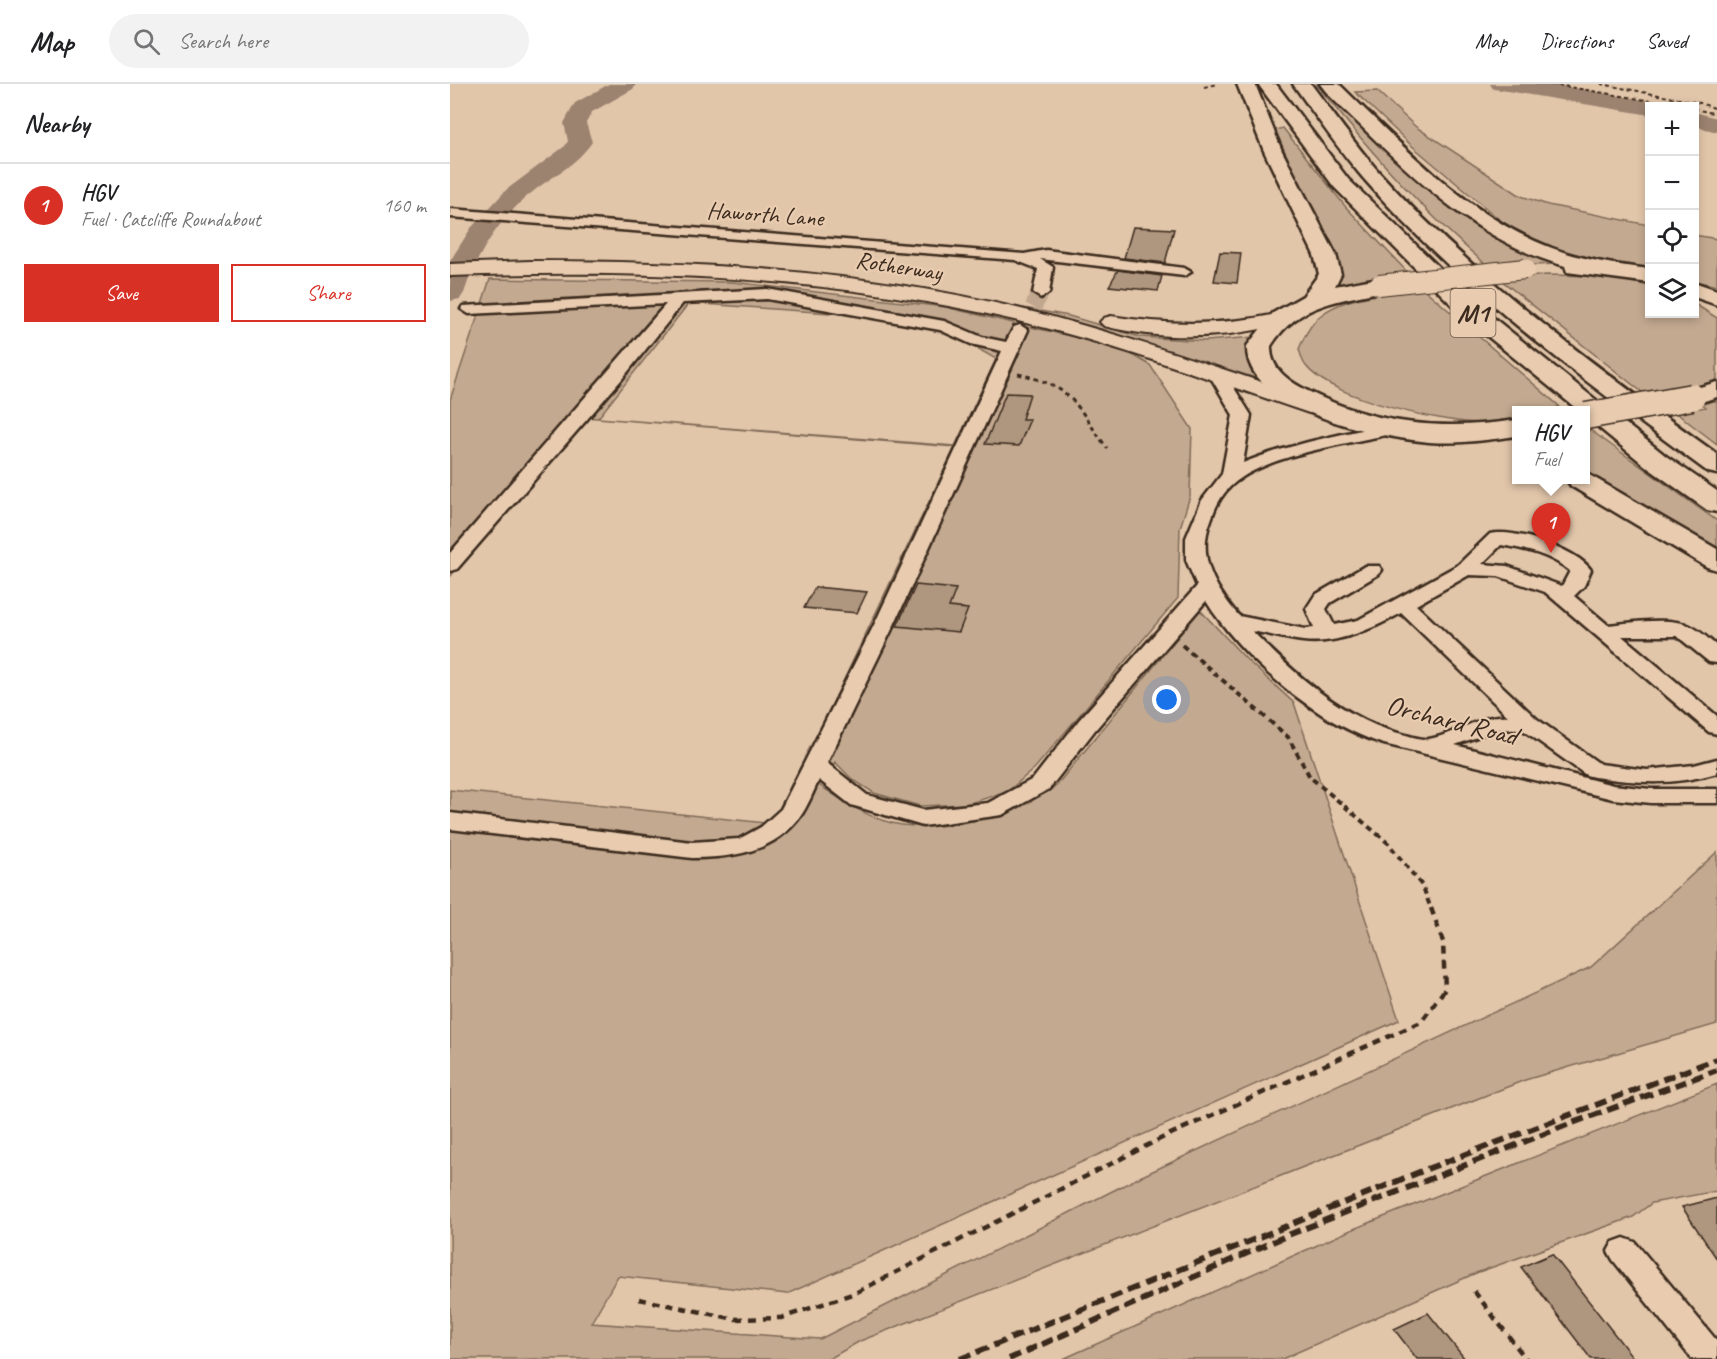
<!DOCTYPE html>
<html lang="en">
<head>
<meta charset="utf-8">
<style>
  :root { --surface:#fff; --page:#f2f2f2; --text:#202124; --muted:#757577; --line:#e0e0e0; --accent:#d93025 }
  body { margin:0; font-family:Caveat,sans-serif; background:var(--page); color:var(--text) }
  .controls { position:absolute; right:18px; top:18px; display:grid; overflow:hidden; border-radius:0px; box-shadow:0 3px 9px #0003 }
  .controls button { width:54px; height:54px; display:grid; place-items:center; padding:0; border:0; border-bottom:2px solid var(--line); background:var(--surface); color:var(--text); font:30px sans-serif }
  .you { position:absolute; left:717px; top:616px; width:21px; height:21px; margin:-15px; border:4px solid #fff; border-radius:50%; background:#1a73e8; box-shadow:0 0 0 9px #1a73e833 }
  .badge { display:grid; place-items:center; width:39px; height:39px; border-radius:50%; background:var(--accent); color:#fff; font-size:20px; font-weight:700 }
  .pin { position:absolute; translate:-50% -50px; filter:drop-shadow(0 2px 3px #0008) }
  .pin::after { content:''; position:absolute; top:32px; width:21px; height:18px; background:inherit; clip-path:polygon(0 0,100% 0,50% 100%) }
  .popup { position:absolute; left:1062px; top:322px; width:78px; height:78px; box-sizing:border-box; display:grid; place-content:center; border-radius:0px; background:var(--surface); filter:drop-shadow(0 2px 4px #0005); font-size:20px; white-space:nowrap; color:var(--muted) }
  .popup b { font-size:22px; color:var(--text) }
  .popup::after { content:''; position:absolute; left:50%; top:100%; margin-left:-12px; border:12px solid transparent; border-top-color:var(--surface) }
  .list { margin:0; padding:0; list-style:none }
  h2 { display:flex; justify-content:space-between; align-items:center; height:78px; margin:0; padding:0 24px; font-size:26px }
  h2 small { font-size:20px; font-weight:400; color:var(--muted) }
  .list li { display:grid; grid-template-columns:39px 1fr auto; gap:18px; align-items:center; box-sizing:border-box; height:84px; padding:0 24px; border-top:2px solid var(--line) }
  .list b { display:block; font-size:22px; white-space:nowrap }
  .list p { margin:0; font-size:20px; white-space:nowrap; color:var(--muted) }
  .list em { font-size:20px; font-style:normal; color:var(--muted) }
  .actions { display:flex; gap:12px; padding:18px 24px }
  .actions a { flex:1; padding:14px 0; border:2px solid var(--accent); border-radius:0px; text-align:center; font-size:21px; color:var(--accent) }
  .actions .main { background:var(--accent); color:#fff }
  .icon { flex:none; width:33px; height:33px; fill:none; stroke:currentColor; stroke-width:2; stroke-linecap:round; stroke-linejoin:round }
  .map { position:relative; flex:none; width:1267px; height:1275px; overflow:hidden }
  header { display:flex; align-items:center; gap:36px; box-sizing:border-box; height:84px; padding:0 30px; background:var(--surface); border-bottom:2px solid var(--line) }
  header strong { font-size:28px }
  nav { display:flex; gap:33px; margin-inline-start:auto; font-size:21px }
  .search { width:420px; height:54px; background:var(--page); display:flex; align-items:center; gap:15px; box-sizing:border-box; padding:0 21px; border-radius:33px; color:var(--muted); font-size:22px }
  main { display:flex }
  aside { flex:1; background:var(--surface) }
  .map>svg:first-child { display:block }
  .green { fill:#c3a990; stroke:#7f6a57; stroke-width:1.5; fill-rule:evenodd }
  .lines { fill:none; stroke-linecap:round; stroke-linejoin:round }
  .river { fill:#9c836f; fill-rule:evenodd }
  .building { fill:#ae967f; stroke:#3b2a1e; stroke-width:1.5 }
  .minor-tunnel { stroke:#c1a78e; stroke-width:17; stroke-dasharray:17 9; stroke-linecap:butt }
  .minor-casing { stroke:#3b2a1e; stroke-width:5 }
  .major-casing { stroke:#3b2a1e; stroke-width:4 }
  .highway-casing { stroke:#3b2a1e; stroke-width:5 }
  .path-far3 { stroke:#3b2a1e; stroke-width:2; stroke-dasharray:4 3; stroke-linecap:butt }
  .path-far2 { stroke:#3b2a1e; stroke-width:3; stroke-dasharray:4.5 4; stroke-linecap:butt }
  .path-far1 { stroke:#3b2a1e; stroke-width:4; stroke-dasharray:6 4.5; stroke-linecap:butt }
  .path { stroke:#3b2a1e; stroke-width:4.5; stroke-dasharray:8 6; stroke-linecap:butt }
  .minor { fill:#e9ccb0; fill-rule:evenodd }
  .major { fill:#e9ccb0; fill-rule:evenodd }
  .highway { fill:#e9ccb0; fill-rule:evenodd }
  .rail { stroke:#3b2a1e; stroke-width:6; stroke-dasharray:12 6; stroke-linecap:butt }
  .highway-bridge-far1-casing { stroke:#3b2a1e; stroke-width:22; stroke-linecap:butt }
  .highway-bridge-casing { stroke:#3b2a1e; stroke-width:29; stroke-linecap:butt }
  .highway-bridge-far1 { stroke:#e9ccb0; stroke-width:20 }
  .highway-bridge { stroke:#e9ccb0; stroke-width:26 }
  .labels { text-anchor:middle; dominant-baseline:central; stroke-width:4.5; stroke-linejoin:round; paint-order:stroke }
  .far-street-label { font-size:24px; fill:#3b2a1e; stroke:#e9ccb0 }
  .shield { fill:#e9ccb0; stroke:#6f5b4a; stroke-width:1.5 }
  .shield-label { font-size:27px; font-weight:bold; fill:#3b2a1e }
  .street-label { font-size:28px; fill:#3b2a1e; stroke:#e9ccb0 }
</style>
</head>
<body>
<header>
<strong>Map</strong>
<div class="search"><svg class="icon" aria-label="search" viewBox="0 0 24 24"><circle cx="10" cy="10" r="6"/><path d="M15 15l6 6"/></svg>Search here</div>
<nav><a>Map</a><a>Directions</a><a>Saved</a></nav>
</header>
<main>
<aside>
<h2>Nearby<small></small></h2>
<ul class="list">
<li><span class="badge">1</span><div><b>HGV</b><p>Fuel · Catcliffe Roundabout</p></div><em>160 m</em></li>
</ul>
<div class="actions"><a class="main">Save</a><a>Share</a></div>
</aside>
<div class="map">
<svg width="1267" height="1275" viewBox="0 0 1267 1275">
  <rect width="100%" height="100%" fill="#e2c6aa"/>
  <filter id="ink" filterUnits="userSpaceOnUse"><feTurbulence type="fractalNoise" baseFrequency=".0167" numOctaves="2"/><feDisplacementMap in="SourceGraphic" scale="12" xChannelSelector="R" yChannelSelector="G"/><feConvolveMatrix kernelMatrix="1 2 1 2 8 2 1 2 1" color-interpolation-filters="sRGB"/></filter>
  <g filter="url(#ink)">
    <path class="green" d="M866,0H873L1017,133L1062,163L1107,180L1039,183C974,129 919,66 866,0Z
      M927,7L966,43L1071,112L1098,121L1199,141V188L1111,166L1083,156L1057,142L961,61L905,8Z
      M833,44L895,122L961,192L880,206L857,116L825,46Z
      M1244,151L1267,155V202L1245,197Z
      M1096,191L1155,192L1199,202L1200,230H1244L1245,220L1267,234V296L1243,306L1197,312L1051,196Z
      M40,195L282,198L495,223L671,264L700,281L742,345L740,412L730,444L728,514L585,684L557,708L516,720L470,722L424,709L402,695L385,678L369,701C393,717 422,737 452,741C508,748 559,730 606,702L750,526L797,576L844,619L949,936L337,1210L168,1192L141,1239L370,1255L690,1093L1141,883L1267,768V940L1075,996L410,1257L379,1275H0V706L325,740L505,363L135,333L0,493V316ZM239,219L437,233L490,243L546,275L505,362L148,334Z
      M974,205L1109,322L1103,326H1066V335C1057,336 1048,339 1039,339C998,341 881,315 856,282C852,278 851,271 849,265C853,255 858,245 865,237C887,211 943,209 974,205Z
      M550,220L619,232L690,253L756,257L803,253L815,297L675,253Z
      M1267,316V360L1225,328L1256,323L1252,320Z
      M1136,343L1267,437V465L1136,388Z
      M1267,1000V1107L1202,1119L1183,1133L1026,1189L832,1275H613L901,1146Z"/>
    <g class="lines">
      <path class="river" d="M159,0H186L183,5L142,28L136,39L142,58C126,81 106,90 85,106C51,132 27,169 14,209L10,215L0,217V177L21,144L56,106L115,62L118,57L114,39L125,19Z
        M1040,0H1101L1200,17L1210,22H1200V31L1051,6L1043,5Z
        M1244,28L1267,34V48L1244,42Z"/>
    </g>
    <path class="building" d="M683,143L724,145L715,179L674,174Z
      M770,168L791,169L787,199L764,197Z
      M668,186L712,192L708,207L659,202Z
      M556,309L580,310L572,335H580L569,362L535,360Z
      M466,501L506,505L499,523L518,525L509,548L447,542Z
      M365,503L417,508L407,529L354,524Z
      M1267,1114V1175L1232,1123Z
      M1102,1170L1184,1275H1141L1071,1183Z
      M978,1229L1015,1275H967L944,1245Z"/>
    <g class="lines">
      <path class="minor-tunnel" d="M570,246L591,209"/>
      <defs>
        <path id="minor" d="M0,125L574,170L596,166L734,184L741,188L734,192L590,175L603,183L599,209L591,214L583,209L588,185L565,176L0,133Z
          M317,205L494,237L532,253L556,258L564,243L570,241L578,246L444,541L377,679L417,711L473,726L538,719L583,695L629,636L747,502L736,476V454L752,416L772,390L783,331L760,292L768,287L774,288L801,331L793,379C839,360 889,351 938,340L947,345L944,349C900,360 816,370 782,401C772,410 765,423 761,436C746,473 765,504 789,532L855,545L864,544L856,525L865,511L915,482H929L932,486L929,490L880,519L876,525L884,541L908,536L1008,481L1040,450C1064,444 1127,465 1141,486L1134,502L1124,512L1158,541C1179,539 1221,532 1240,542C1250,546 1259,556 1267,562V579L1259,578L1227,552H1172L1267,632V650L1259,648L1095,508L1048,492L1019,491L966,521L1087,635L1150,680L1197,686L1244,681L1267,675V689C1222,702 1190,699 1144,693L1136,691L1073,646L1049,645L1005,661L1163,701L1201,705H1267V719H1201L1163,715L934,660C868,640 792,575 756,517L645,646L599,705L552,731L473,742L401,721L369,696C363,708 358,722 350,733C324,768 282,774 242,774L0,745V729L242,758L289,755L311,743L331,725L424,541L552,267L521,260L490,246L317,215L233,219L172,295L7,485L0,487V469L216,220L19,230L11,225L13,222ZM1051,461C1076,465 1101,471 1120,487L1112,502L1057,482L1032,480ZM951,529L1058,632C1029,630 1006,651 979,655C972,656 963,653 956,651C895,637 845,590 802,547C819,550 836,555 853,557C886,561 923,545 951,529Z
          M1174,1154L1185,1158L1267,1257V1275H1242L1163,1176L1158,1167L1163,1158Z"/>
        <path id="major" d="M81,177C244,177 408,186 567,224C672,249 773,286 875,319L878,324L875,329H859C761,296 665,260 564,236C380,192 189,185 0,192V180Z
          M826,230L833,232L837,236L833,240C775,255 713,257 654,242L650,238L654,234L661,232C717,241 770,242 826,230Z"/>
        <path id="highway" d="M787,0H805L832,67L886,171L891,190L885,202L929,194L937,196L940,201L937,206C892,217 848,218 821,262C820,286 840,298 860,308C926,341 993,347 1066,336V352C1038,356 1009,360 979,358C932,354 794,326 797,262L823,229L853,212L869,190L864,171L814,67Z
          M808,0H826L898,95L1030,223L1216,372L1267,407V428L1257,426L1198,384L1136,333V326H1128L1014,233L884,103Z
          M843,0H861C883,29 904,59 928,87C1026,196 1148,284 1267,370V390L1258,388C1137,299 1013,208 914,95C888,65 866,32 843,0Z
          M870,0H889C952,61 1017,132 1102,164C1133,176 1166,181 1200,185V199L1117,188L1115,182C1035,160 973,103 915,46C901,31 882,17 870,0Z
          M1244,198L1267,206V221L1244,213Z
          M1267,298V313L1242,321L1233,318L1229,313L1233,308Z
          M1136,389L1267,465V486L1257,483L1121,402L1117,396H1136Z"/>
      </defs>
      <use href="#minor" class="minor-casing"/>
      <use href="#major" class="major-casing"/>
      <use href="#highway" class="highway-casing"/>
      <path class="path-far3" d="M1101,0L1231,22
        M1151,0L1250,19L1267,25
        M754,3L767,0
        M1244,25L1267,30"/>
      <path class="path-far2" d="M568,290C625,303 625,321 657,364"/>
      <path class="path-far1" d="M732,561L838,653L860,693L938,759L973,803L981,825"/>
      <path class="path" d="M1024,1207L1076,1275
        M189,1215L285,1235L331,1234L405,1209L716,1052L971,938L995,905L993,858L981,824"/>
      <use href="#minor" class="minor"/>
      <use href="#major" class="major"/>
      <use href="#highway" class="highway"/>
      <path class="rail" d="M510,1275L982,1083L1267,975
        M559,1275L838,1151L1117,1041L1267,986"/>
      <defs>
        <path id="highway-bridge-far1" d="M929,201L1075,185"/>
        <path id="highway-bridge" d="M1136,332L1242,313"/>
      </defs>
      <use href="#highway-bridge-far1" class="highway-bridge-far1-casing"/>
      <use href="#highway-bridge" class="highway-bridge-casing"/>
      <use href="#highway-bridge-far1" class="highway-bridge-far1"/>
      <use href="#highway-bridge" class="highway-bridge"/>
    </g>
  </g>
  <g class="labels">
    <g class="far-street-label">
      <text transform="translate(315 130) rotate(4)">Haworth Lane</text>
      <text transform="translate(449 182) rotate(9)">Rotherway</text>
    </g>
    <rect class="shield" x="1000.5" y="205" width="45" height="48" rx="4.5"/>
    <g class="shield-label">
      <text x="1023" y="229">M1</text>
    </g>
    <g class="street-label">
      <text transform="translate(1002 636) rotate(14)">Orchard Road</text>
    </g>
  </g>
</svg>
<div class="controls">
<button>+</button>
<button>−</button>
<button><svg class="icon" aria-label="locate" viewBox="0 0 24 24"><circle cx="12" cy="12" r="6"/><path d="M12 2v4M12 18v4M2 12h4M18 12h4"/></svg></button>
<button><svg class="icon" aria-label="layers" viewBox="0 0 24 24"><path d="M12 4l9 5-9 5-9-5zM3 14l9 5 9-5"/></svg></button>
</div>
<div class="you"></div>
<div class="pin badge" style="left:1101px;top:469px">1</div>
<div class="popup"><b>HGV</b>Fuel</div>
</div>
</main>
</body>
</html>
